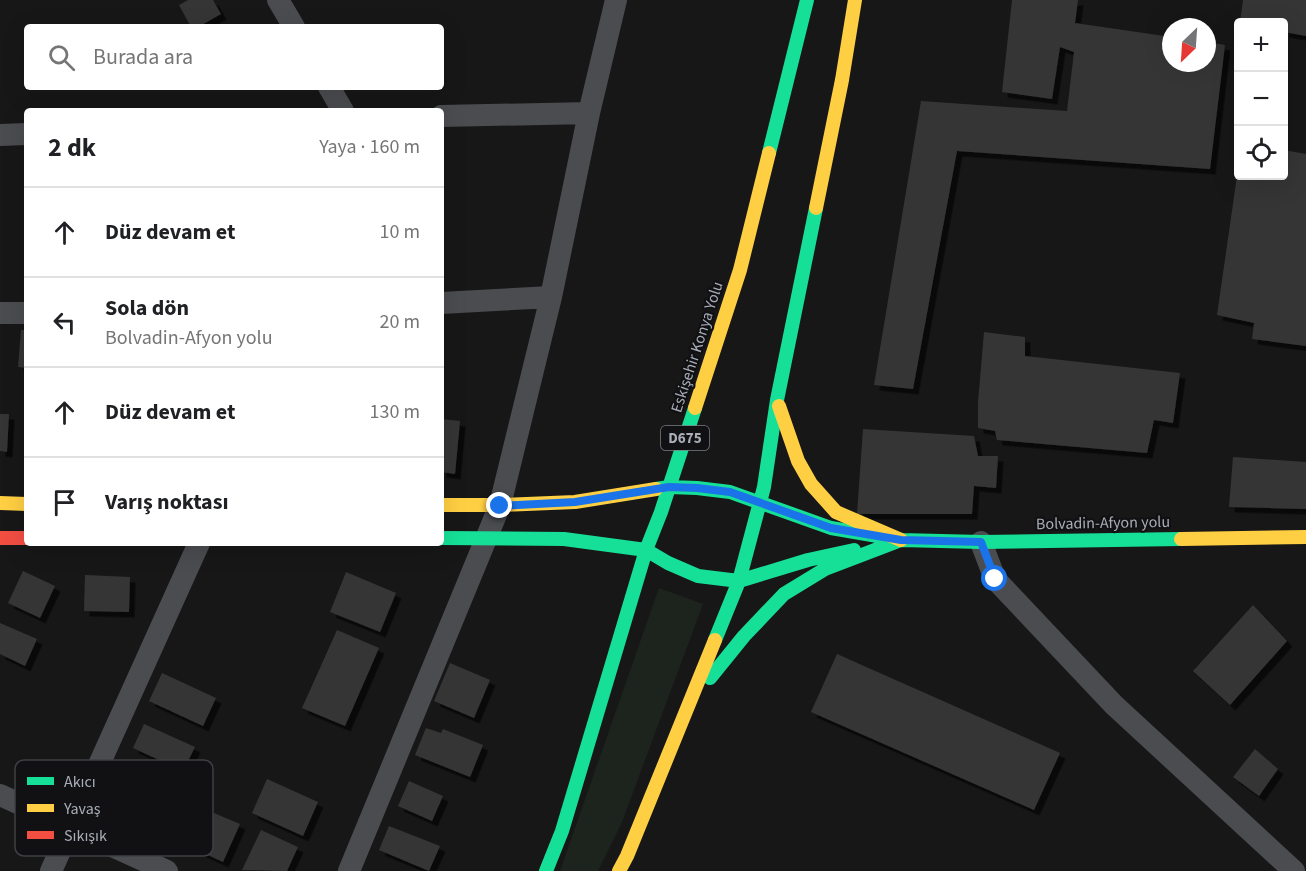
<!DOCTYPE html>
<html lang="tr">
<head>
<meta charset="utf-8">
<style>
  :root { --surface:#fff; --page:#f2f2f2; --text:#202124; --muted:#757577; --line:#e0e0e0 }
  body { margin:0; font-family:"Source Sans 3",sans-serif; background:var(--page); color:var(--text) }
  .controls { position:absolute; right:18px; top:18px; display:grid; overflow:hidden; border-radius:6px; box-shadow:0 6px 24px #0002 }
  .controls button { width:54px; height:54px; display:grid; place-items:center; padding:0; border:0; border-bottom:2px solid var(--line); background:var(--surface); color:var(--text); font:30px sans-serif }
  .compass { position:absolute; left:1162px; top:18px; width:54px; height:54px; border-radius:50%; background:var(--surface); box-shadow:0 6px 24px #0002; rotate:205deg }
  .stop { position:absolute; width:18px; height:18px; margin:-14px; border:4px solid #1a73e8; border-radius:50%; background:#fff }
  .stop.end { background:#1a73e8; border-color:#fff; box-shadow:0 2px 6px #0008 }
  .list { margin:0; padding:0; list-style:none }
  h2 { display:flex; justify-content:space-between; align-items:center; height:78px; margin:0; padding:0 24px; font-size:26px }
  h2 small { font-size:20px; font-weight:400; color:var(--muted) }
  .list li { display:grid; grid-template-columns:39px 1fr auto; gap:18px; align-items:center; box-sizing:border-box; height:90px; padding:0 24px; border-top:2px solid var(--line) }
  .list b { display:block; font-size:22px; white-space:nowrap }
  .list p { margin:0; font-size:20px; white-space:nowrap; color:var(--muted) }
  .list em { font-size:20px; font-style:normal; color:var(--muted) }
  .icon { flex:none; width:33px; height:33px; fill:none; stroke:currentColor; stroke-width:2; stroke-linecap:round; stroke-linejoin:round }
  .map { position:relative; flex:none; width:1306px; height:871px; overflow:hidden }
  .search { position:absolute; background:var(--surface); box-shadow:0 6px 24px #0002; left:24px; top:24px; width:420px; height:66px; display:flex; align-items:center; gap:15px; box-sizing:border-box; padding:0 21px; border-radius:6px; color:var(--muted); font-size:22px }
  .panel { position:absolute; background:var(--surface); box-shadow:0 6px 24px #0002; left:24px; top:108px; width:420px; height:438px; border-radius:6px }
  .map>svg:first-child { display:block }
  .green { fill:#1d241e }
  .building { fill:#353536; filter:url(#shadow) }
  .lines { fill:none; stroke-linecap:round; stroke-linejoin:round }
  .street { stroke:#4b4c50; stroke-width:22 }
  .fast { stroke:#16e098; stroke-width:14 }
  .slow { stroke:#ffcf43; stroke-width:14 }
  .jam { stroke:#f24e42; stroke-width:14 }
  .route { stroke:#1a73e8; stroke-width:8 }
  .labels { text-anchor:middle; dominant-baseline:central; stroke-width:4.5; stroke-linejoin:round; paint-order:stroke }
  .shield { fill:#111113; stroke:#7b7e86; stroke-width:1.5 }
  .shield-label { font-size:15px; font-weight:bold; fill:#a8adb8 }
  .street-label { font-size:16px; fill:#a8adb8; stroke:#111113 }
  .key { fill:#111113; stroke:#3e4045; stroke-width:1.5 }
  .key-label { font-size:16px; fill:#a8adb8 }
</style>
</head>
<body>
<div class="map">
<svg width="1306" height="871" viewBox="0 0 1306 871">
  <defs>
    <filter id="shadow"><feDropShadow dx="5.5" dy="5.5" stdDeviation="0" flood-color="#0009"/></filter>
  </defs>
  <rect width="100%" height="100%" fill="#171717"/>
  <path class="green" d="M659,588L703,604L622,822L598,871H560Z"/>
  <path class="building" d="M188,0H213L221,14L198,27H191L179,5Z
    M1012,0H1078L1075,23L1171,37V63H1207V42L1225,45L1210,169L957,151L913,389L874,385L921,101L1067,111L1074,52L1060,47L1052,99L1002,92Z
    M1243,0H1306V36L1284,32V22H1240Z
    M1284,150L1306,154V346L1252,339L1254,323L1217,315L1237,176H1284Z
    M21,330H27V368L18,367Z
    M984,332L1025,337V356L1180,373L1173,423L1154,420L1147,453L997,440L995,431L978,428V402Z
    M0,414H9L7,452L0,451Z
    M441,419L460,421L455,474L441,472Z
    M863,429L974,436L978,456H998L996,488L974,486L972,514H857Z
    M1233,457L1306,462V509L1229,507Z
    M23,571L55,586L40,618L8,603Z
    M346,572L396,593L380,632L330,612Z
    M85,575L130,577L129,612L84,611Z
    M1253,605L1287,641L1230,705L1193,671Z
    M0,623L37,639L25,666L0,654Z
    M337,630L379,648L345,726L302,708Z
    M837,654L1060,753L1034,810L811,712Z
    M450,663L490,680L474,718L434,701Z
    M162,673L216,698L203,726L149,701Z
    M144,724L195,747L183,771L133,748Z
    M426,728L441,733L443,729L483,745L470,777L415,755Z
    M1255,749L1278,769L1259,796L1233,777Z
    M267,779L318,802L303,836L252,813Z
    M409,781L443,796L432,821L398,806Z
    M214,813L240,824L223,862L197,850Z
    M389,826L440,846L429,871L379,850Z
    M261,830L298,847L287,871L242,870Z"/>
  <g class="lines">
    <path class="street" d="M278,0L294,27
      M329,87L343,111
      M441,116L589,113L616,0
      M0,135L27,134
      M441,303L551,297
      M0,313H27
      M981,542L995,579L1114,705L1294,871
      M0,795L167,871
      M51,871L199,543
      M349,871L500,505L551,297L589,113"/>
    <path class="fast" d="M769,153L807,0
      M656,489L669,487L697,488L730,492L831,528L901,540L981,542L1181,539
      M441,538L564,539L646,550L668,563L698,576L739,581L808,560L854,550
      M715,640L739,581L764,487L777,400L816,208
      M710,678L744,636L784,594L825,569L901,540
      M546,871L562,831L646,550L661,512L695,408"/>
    <path class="slow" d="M816,208L842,80L855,0
      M779,406L798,461L811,484L836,512L901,540
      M695,408L740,270L769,153
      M0,503L27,504
      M441,505H500L575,502L656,489
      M1181,539L1306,537
      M619,871L627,856L715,640"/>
    <path class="jam" d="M0,538H27"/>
  </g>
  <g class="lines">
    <path class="route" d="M500,506L575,502L669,487L697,488L730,492L831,528L901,540L981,542L995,579"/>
  </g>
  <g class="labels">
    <rect class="shield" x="661" y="426" width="48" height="24" rx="4.5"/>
    <g class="shield-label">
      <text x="685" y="438">D675</text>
    </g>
    <g class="street-label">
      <text transform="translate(697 347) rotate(-72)">Eskişehir Konya Yolu</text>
      <text transform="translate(1103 523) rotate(-1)">Bolvadin-Afyon yolu</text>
    </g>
  </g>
  <rect x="15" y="760" width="198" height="96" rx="9" class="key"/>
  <rect x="27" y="777" width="27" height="8" fill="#16e098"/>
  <rect x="27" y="804" width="27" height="8" fill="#ffcf43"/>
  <rect x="27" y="831" width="27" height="8" fill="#f24e42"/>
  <g class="key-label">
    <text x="64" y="787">Akıcı</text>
    <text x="64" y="814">Yavaş</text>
    <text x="64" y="841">Sıkışık</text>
  </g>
</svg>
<div class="controls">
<button>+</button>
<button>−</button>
<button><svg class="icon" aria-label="locate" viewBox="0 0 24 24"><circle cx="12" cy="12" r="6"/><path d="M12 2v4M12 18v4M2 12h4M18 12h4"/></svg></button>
</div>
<svg class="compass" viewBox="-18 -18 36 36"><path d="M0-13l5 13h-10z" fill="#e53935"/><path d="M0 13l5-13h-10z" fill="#757577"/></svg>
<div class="stop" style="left:995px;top:579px"></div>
<div class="stop end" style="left:500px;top:506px"></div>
<div class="search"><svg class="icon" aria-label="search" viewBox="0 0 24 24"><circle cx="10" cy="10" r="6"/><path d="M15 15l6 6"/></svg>Burada ara</div>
<section class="panel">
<h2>2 dk<small>Yaya · 160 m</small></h2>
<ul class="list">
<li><svg class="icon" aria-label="ahead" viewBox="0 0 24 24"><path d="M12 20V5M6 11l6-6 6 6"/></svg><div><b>Düz devam et</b></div><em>10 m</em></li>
<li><svg class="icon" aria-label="left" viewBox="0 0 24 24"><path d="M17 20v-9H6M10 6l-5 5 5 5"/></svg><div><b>Sola dön</b><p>Bolvadin-Afyon yolu</p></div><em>20 m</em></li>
<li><svg class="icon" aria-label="ahead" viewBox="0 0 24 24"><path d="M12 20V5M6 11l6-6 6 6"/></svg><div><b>Düz devam et</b></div><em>130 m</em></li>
<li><svg class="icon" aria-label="arrive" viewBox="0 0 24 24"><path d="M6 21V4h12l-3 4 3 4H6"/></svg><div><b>Varış noktası</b></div></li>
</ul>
</section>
</div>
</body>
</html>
